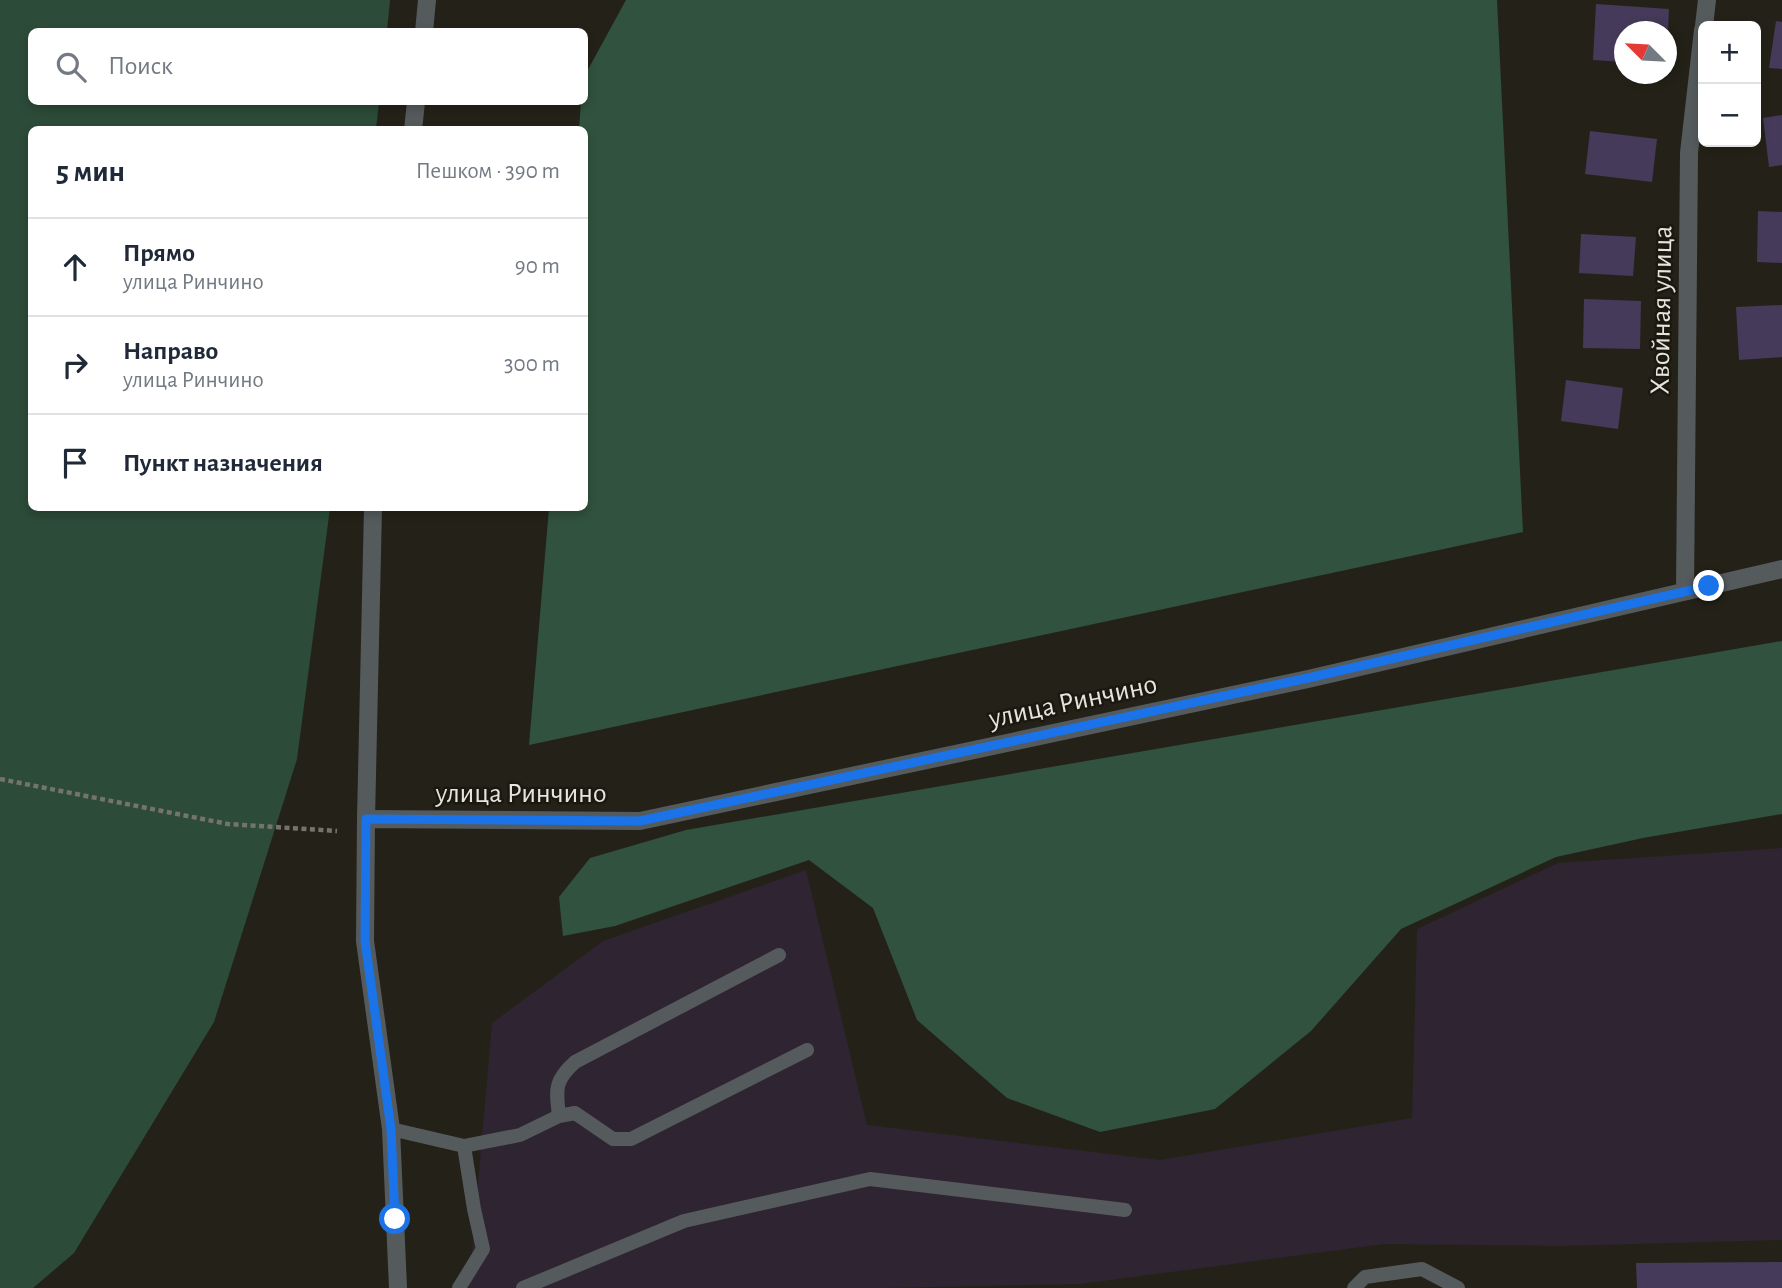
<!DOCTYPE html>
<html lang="ru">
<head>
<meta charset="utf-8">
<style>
  :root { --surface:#fff; --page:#f2f2f3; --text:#1f2937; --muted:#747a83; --line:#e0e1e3 }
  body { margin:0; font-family:"Alegreya Sans",sans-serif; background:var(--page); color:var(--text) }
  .controls { position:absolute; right:21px; top:21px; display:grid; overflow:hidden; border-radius:10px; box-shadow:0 4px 10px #0003 }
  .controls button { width:63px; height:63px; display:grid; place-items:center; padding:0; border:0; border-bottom:2px solid var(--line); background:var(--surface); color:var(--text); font:35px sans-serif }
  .compass { position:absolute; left:1614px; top:21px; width:63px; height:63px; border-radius:50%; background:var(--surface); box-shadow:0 4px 10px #0003; rotate:294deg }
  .stop { position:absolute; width:21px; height:21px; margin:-16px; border:5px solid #1a73e8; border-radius:50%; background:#fff }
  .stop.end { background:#1a73e8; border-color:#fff; box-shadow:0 2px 7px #0008 }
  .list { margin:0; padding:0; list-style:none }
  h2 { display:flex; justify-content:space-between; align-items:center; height:91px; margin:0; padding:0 28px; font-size:30px }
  h2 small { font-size:23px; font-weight:400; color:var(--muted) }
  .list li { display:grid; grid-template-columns:46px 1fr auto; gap:21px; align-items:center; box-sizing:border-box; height:98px; padding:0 28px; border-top:2px solid var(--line) }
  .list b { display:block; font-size:26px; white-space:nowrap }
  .list p { margin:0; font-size:23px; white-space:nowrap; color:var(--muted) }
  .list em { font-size:23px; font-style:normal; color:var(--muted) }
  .icon { flex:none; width:38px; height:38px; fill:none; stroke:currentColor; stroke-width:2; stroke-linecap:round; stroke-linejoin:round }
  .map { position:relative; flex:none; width:1782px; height:1288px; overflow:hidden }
  .search { position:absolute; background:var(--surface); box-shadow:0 4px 10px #0003; left:28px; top:28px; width:560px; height:77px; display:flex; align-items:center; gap:18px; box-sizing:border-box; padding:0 24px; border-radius:10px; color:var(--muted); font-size:26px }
  .panel { position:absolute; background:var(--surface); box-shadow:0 4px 10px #0003; left:28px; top:126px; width:560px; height:385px; border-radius:10px }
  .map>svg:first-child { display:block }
  .industrial { fill:#2f2432 }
  .green { fill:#2c4b38 }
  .forest { fill:#31523e }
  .building { fill:#453a59 }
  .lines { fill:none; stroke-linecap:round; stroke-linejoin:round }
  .path { stroke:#75746b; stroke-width:4.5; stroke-dasharray:5 3.5; stroke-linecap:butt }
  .service { stroke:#555b5d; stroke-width:14 }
  .minor { stroke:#555b5d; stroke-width:18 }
  .tertiary { stroke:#555b5d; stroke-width:18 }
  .route { stroke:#1a73e8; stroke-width:9 }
  .labels { text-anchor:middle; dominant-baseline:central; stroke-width:5; stroke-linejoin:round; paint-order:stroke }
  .street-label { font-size:28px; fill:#e5e4dd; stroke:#1a180f }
</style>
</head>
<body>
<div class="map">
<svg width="1782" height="1288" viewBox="0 0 1782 1288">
  <rect width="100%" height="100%" fill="#242218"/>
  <path class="industrial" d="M1782,848V1240L1561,1246L1384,1244L1080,1284L883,1288H469L492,1023L603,941L806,870L867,1125L1160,1160L1412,1118L1417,929L1558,863Z"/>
  <path class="green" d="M0,0H390L387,31L32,32V102H379L376,129L32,130V508H330L297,759L214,1022L74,1253L33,1288H0Z"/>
  <path class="forest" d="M626,0H1497L1523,532L529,745L549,508H584V130L579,129L581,102H584L585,75Z
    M1782,641V814L1643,838L1556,857L1401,929L1311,1031L1215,1109L1100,1132L1007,1098L917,1020L873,908L809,860L615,926L563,936L559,897L590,858L686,830Z"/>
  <path class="building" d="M1596,4L1669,9L1668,32H1624V62L1593,60Z
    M1776,21L1782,22V69L1769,68Z
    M1782,115V165L1769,167L1763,118Z
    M1590,131L1657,139L1652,182L1585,174Z
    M1758,211L1782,212V263L1757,262Z
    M1581,234L1636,237L1633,276L1579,273Z
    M1584,299L1641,301L1640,349L1583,348Z
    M1782,305V357L1739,360L1736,307Z
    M1566,380L1623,388L1618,429L1561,421Z
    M1782,1262V1288H1637L1636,1263Z"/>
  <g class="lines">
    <path class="path" d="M0,779L228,824L337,831"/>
    <path class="service" d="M559,1116L575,1113L613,1139H631L807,1050
      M391,1129L464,1146L474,1209L483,1249L459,1288
      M464,1146L520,1135L559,1116C556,1089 554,1081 575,1062L779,955
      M523,1288L684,1221L870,1179L1125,1210
      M1354,1288L1365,1277L1422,1269L1458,1288"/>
    <path class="minor" d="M1704,26L1707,0
      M424,32L427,0
      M413,130L416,102
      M1685,591L1689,153L1703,30
      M366,819L373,508"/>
    <path class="tertiary" d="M398,1288L391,1129L365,941L366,819L640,821L1308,679L1782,569"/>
  </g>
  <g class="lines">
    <path class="route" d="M395,1219L391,1129L365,941L366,819L640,821L1308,678L1709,586"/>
  </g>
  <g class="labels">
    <g class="street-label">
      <text transform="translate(1662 310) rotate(-89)">Хвойная улица</text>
      <text transform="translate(1073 702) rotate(-12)">улица Ринчино</text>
      <text x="521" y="794">улица Ринчино</text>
    </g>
  </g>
</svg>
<div class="controls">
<button>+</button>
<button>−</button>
</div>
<svg class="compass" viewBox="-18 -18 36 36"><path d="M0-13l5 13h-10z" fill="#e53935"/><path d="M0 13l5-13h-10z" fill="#747a83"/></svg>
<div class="stop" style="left:395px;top:1219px"></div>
<div class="stop end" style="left:1709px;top:586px"></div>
<div class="search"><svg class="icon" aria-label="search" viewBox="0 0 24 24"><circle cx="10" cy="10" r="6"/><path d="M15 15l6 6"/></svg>Поиск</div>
<section class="panel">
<h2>5 мин<small>Пешком · 390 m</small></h2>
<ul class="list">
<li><svg class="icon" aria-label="ahead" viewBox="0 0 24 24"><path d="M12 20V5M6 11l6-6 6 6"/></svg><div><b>Прямо</b><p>улица Ринчино</p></div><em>90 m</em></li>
<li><svg class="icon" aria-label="right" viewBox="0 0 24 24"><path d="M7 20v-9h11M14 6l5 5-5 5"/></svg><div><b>Направо</b><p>улица Ринчино</p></div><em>300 m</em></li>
<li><svg class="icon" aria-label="arrive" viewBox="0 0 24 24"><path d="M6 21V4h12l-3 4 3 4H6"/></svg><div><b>Пункт назначения</b></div></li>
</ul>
</section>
</div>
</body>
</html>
